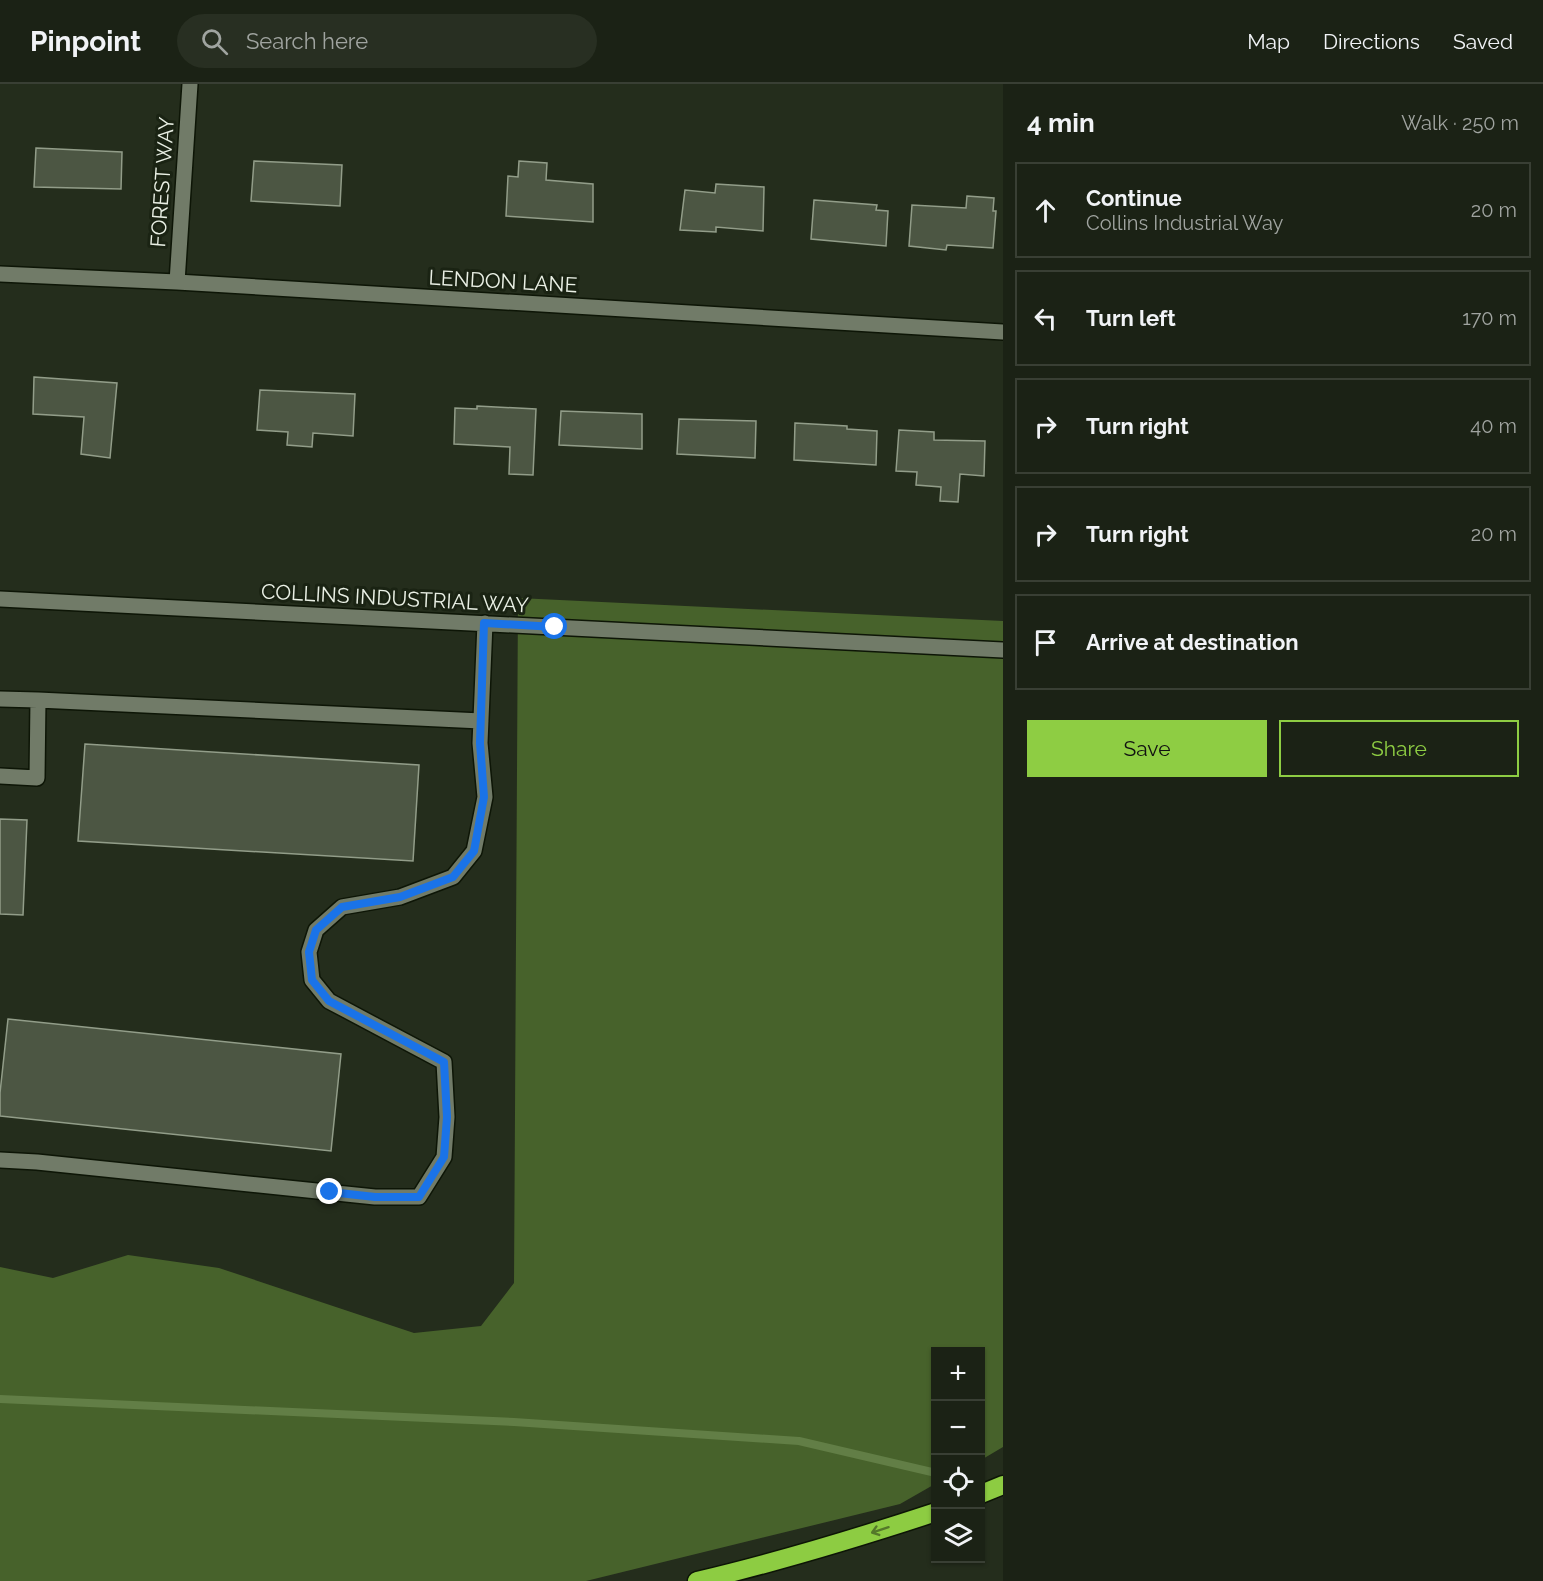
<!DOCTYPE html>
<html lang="en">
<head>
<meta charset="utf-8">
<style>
  :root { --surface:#1b2215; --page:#282f22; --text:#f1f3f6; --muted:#a0a4a0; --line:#393f34; --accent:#8ecd43 }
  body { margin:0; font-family:Raleway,sans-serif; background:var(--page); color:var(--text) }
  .controls { position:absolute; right:18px; bottom:18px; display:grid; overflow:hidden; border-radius:0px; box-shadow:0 2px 4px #0004 }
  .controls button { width:54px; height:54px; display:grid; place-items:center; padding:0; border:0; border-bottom:2px solid var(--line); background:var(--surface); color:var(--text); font:30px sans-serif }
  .stop { position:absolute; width:18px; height:18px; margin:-14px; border:4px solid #1a73e8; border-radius:50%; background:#fff }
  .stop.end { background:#1a73e8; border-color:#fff; box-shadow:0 2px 6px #0008 }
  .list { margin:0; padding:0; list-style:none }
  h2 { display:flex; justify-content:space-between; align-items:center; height:78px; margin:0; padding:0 24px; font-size:26px }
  h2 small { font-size:20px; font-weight:400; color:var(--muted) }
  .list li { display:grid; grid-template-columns:39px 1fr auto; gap:18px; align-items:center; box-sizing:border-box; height:96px; margin:0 12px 12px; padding:0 12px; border:2px solid var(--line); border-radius:0px }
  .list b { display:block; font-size:22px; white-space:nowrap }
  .list p { margin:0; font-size:20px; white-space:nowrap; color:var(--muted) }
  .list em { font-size:20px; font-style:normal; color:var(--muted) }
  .actions { display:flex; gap:12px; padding:18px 24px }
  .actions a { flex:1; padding:14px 0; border:2px solid var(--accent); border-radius:0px; text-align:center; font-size:21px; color:var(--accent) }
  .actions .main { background:var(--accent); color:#111 }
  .icon { flex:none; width:33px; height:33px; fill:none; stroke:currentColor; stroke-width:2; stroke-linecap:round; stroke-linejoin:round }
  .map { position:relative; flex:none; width:1003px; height:1497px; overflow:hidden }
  header { display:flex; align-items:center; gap:36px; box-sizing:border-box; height:84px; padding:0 30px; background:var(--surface); border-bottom:2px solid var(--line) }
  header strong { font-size:28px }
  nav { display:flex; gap:33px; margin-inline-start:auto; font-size:21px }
  .search { width:420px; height:54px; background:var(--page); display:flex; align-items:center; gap:15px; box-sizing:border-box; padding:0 21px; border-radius:33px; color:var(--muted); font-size:22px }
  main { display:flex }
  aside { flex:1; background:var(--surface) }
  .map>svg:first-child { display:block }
  .forest { fill:#47622b }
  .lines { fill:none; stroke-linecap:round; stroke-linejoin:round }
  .stream { stroke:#627e46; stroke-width:8 }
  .building { fill:#4c5643; stroke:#929d89; stroke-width:1.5 }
  .minor-casing { stroke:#0d1506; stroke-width:18 }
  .highway-casing { stroke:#0d1506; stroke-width:21 }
  .minor { stroke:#717b68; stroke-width:15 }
  .highway { stroke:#8dcc42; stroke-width:18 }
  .oneway { stroke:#54782a }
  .route { stroke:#1a73e8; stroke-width:8 }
  .labels { text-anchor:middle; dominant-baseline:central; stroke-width:6; stroke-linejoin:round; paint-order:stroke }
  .street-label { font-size:21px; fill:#eaf0e5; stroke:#1a2313 }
</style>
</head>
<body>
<header>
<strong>Pinpoint</strong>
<div class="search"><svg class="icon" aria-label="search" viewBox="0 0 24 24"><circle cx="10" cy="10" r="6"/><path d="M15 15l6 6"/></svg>Search here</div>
<nav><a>Map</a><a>Directions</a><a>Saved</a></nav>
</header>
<main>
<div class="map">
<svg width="1003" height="1497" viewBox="0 0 1003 1497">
  <rect width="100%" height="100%" fill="#242d1c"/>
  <path class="forest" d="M518,514L1003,537V1363L981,1376V1268H936L935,1400L900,1420L586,1497H0V1183L53,1194L128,1171L219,1184L414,1249L481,1242L514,1199Z"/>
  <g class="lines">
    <path class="stream" d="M0,1315L514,1338L799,1357L936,1389"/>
  </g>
  <path class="building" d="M36,64L122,68L121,105L34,103Z
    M254,77L342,81L340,122L251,117Z
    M519,77L547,79L546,96L593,100V138L506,132L508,92L518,93Z
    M716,100L764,103L763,147L716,143V148L680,146L685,106L715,109Z
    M967,112L994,114L993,127H996L993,164L947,161L946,166L909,162L912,121L966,124Z
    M814,116L877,121L876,126L888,127L886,162L811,155Z
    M34,293L117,299L110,374L81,370L84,333L33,330Z
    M260,306L355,310L353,352L313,349L312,363L287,361L288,348L257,346Z
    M477,322L536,325L533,391L509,390L510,363L454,360L455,324L477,325Z
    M561,327L642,330V365L559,361Z
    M679,335L756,337L755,374L677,370Z
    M795,339L847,342V345L877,347L876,381L794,376Z
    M899,346L934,348V356L985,357L984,392L960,390L958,418L940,417L941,403L916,401L917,388L896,387Z
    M85,660L419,681L413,777L78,757Z
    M0,735L27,736L23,831L0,830Z
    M8,935L341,970L331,1067L0,1032V1009Z"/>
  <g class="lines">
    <defs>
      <path id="minor" d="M0,190L177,198L1003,248
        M177,198L190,0
        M0,515L1003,566
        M0,615L38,616L37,694L0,692
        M38,616L481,637
        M0,1076L37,1078L375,1113H419L444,1073L447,1033L444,978L329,917L312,896L309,868L316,846L342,823L400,813L453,793L474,767L485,713L480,659L485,539"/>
      <path id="highway" d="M981,1410L1003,1401
        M697,1497C778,1478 857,1454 936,1428"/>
    </defs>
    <use href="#minor" class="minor-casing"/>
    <use href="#highway" class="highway-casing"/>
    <use href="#minor" class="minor"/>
    <use href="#highway" class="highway"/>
  </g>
  <defs><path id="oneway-shaft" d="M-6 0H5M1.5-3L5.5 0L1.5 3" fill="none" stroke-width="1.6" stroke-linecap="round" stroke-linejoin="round" transform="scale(1.5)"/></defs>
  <use class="oneway" href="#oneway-shaft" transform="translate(880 1446) rotate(162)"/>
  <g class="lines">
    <path class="route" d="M330,1108L375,1113H419L444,1073L447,1033L444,978L329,917L312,896L309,868L316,846L342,823L400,813L453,793L474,767L484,713L480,659L484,539L555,543"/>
  </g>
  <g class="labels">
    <g class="street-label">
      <text transform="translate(162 98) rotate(-86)">FOREST WAY</text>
      <text transform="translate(503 197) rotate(3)">LENDON LANE</text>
      <text transform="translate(395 514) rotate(3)">COLLINS INDUSTRIAL WAY</text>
    </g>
  </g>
</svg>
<div class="controls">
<button>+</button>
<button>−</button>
<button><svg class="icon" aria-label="locate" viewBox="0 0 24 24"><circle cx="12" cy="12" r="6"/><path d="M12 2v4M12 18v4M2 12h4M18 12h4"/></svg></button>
<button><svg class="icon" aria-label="layers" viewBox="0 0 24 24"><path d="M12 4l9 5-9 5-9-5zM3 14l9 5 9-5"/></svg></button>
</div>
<div class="stop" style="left:555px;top:543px"></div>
<div class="stop end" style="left:330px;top:1108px"></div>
</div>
<aside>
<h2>4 min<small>Walk · 250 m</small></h2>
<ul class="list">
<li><svg class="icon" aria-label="ahead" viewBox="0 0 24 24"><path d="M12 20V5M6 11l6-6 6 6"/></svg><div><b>Continue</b><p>Collins Industrial Way</p></div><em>20 m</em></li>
<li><svg class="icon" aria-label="left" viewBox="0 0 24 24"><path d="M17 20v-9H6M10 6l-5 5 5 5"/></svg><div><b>Turn left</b></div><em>170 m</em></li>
<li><svg class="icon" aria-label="right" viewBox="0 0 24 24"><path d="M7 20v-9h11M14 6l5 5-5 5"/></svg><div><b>Turn right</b></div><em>40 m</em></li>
<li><svg class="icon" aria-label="right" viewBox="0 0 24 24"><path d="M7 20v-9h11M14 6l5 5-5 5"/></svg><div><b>Turn right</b></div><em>20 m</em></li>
<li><svg class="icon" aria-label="arrive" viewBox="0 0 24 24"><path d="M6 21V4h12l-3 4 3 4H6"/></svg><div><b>Arrive at destination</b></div></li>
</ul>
<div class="actions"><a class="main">Save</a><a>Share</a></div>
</aside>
</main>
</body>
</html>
